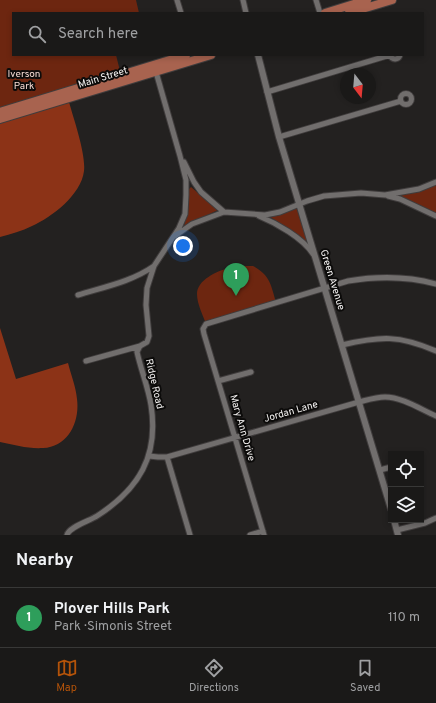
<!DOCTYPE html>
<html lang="en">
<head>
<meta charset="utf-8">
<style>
  :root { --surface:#1a1918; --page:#272625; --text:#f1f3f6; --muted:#9fa0a2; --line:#383837; --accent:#b45309 }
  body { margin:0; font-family:Overpass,sans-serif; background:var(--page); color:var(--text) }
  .controls { position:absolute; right:12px; bottom:12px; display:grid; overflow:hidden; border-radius:0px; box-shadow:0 2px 6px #0003 }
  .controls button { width:36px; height:36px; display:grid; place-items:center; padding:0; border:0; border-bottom:1px solid var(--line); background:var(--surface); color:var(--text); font:20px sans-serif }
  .compass { position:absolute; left:340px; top:68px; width:36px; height:36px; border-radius:50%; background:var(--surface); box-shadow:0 2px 6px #0003; rotate:164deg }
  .you { position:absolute; left:183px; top:246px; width:14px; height:14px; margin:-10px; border:3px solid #fff; border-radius:50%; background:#1a73e8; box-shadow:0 0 0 6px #1a73e833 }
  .badge { display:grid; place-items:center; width:26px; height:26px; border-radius:50%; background:var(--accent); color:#fff; font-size:13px; font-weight:700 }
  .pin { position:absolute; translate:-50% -33px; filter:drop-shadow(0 1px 2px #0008) }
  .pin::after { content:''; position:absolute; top:21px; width:14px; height:12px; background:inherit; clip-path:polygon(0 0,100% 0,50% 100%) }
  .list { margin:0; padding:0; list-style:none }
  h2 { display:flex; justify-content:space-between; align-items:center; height:52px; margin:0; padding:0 16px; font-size:17px }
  h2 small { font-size:13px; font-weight:400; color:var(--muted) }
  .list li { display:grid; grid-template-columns:26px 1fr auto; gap:12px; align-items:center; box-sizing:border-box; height:60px; padding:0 16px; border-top:1px solid var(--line) }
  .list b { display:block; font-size:15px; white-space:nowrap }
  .list p { margin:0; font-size:13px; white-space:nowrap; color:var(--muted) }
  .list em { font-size:13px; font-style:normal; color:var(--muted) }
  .icon { flex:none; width:22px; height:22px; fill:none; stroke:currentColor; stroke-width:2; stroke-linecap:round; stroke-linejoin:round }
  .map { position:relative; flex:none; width:436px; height:535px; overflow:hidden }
  .search { position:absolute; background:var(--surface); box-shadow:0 2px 6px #0003; left:12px; right:12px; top:12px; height:44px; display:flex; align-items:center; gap:10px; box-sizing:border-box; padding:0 14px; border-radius:0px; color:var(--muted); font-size:15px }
  .sheet { height:112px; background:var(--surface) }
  nav { display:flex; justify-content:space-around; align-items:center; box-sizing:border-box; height:56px; border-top:1px solid var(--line); background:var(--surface); font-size:11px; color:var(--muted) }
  nav a { display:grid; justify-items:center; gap:2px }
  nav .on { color:var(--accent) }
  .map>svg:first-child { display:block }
  .green { fill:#6d2610 }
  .forest { fill:#8c3317 }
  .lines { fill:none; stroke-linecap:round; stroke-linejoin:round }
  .minor-casing { stroke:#403d3d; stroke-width:7 }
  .tertiary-casing { stroke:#403d3d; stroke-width:8 }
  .primary-casing { stroke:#403d3d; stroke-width:10 }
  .minor { stroke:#716e6d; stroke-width:5 }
  .tertiary { stroke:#716e6d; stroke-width:6 }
  .primary { stroke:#a8634f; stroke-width:8 }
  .labels { text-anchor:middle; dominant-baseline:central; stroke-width:4; stroke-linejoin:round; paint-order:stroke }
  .park-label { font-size:10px; fill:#f6dbd3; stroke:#0c0b0a }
  .street-label { font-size:10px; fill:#f6f4f3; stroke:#0c0b0a }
</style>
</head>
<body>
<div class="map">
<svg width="436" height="535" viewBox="0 0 436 535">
  <rect width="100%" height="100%" fill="#232120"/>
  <path class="green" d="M0,0H136L139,13H13V55H116L121,75L0,112Z
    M436,182V216L385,195Z
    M191,187L218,210L184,226L188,206L189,189Z
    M295,208H297L307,240L306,242L269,216Z
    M253,266C270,275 271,285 276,302L206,324C203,315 197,304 197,294C197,280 217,271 229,268C236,266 245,266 253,266Z"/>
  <path class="forest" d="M69,102C74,120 86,154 84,171C81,195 52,217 32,226C22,231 11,234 0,237V123Z
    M0,328L16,379L68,363C71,375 76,387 77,399C80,422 68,447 43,448C29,449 14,445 0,442Z"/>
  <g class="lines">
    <defs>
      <path id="minor" d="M177,0L181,13
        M243,0L246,13
        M316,0L320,13
        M389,55L392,58C395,60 399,59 400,55
        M267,92L390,55
        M400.5 99a5.5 5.5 0 1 1 11 0a5.5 5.5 0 1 1-11 0Z
        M279,137L401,101
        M184,162L194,182L201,192L224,212
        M388,196L400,199L436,216
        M259,216C276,223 303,238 313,254
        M175,236L192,224L224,212L265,215L280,212L307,201L324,196L361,193L385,195L419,189L436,182
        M78,295C104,287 131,282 154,266
        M342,345C381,336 399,335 436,351
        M86,361L140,346
        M218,381L251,372
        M149,456L158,457H167L359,402C367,400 376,397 385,397C402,397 420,409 436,416
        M167,457L190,535
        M380,470L391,467
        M397,530L425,523L436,518
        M67,535C69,527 89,521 97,516C139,489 159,456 151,405C148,387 141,370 137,352L140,346L147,342L149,336L146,305L147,288L154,266L179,228L185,214L186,195V180L180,156L156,72
        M250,535L263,531
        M264,535L204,334L203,329L206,324L348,281C378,276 407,276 436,284"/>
      <path id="tertiary" d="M258,55L279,137L391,509
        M394,520L398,535"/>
      <path id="primary" d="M325,13L367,0
        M349,13L392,0
        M0,112L186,55
        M0,119L211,55"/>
    </defs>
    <use href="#minor" class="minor-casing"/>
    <use href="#tertiary" class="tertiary-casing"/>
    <use href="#primary" class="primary-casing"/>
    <use href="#minor" class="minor"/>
    <use href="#tertiary" class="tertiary"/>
    <use href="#primary" class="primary"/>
  </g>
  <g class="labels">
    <g class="park-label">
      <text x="24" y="74">Iverson<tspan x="24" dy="12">Park</tspan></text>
    </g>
    <g class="street-label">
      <text transform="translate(103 78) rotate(-17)">Main Street</text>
      <text transform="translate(332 280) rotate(73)">Green Avenue</text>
      <text transform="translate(154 384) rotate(77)">Ridge Road</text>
      <text transform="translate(291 412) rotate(-16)">Jordan Lane</text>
      <text transform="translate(242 428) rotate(74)">Mary Ann Drive</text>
    </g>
  </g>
</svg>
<div class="controls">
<button><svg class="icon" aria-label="locate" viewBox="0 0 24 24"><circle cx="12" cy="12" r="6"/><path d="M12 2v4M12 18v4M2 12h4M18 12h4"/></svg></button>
<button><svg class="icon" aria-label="layers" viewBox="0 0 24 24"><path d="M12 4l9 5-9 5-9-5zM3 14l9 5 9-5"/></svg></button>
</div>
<svg class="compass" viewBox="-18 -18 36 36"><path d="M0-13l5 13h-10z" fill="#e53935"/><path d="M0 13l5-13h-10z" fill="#9fa0a2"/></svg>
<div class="you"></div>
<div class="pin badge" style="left:236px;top:296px;background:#2e9e5b">1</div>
<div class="search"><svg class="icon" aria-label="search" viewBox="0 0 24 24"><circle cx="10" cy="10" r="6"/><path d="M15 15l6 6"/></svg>Search here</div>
</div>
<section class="sheet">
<h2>Nearby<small></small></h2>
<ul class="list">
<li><span class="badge" style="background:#2e9e5b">1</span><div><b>Plover Hills Park</b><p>Park · Simonis Street</p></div><em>110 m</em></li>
</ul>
</section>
<nav>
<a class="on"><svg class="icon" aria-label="map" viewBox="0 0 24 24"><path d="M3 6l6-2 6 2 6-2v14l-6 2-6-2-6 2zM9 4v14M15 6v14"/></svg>Map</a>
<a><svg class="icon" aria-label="directions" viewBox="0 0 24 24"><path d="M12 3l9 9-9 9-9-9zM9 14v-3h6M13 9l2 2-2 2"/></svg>Directions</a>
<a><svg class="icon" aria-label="saved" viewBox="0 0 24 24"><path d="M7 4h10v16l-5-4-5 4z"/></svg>Saved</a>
</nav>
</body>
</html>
